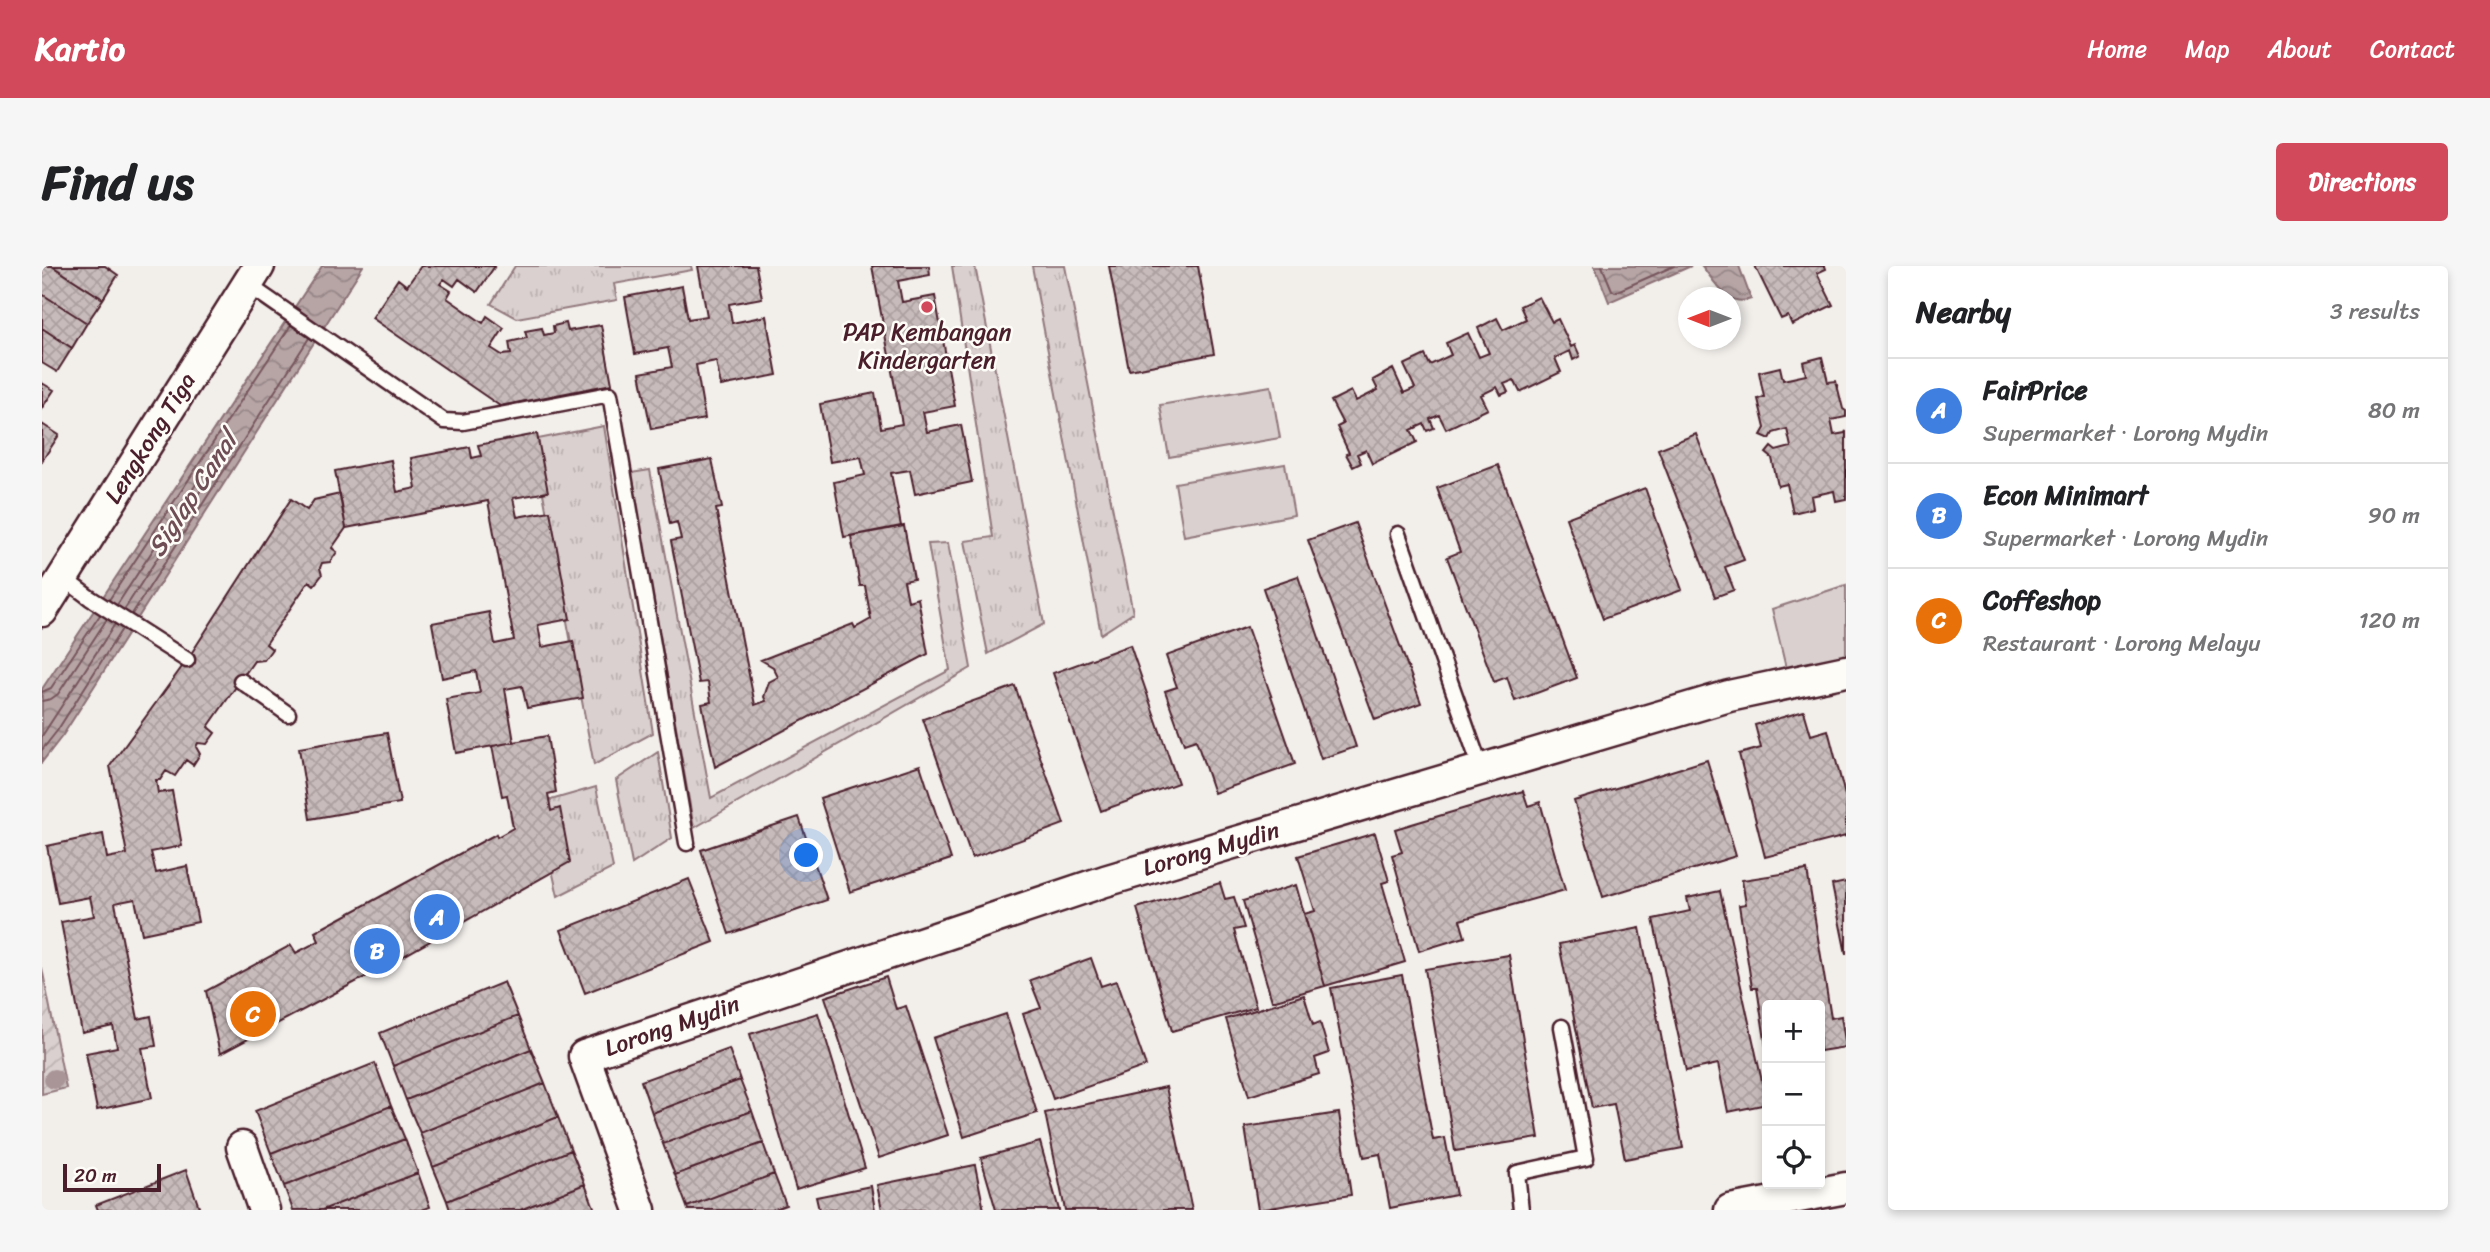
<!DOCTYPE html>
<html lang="en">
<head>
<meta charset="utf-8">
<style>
  :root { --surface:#fff; --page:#f6f6f6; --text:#202124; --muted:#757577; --line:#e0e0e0; --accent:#d1495b }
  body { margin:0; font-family:Sriracha,sans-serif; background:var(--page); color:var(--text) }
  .controls { position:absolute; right:21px; bottom:21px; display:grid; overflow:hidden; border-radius:7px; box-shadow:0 4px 10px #0003 }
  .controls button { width:63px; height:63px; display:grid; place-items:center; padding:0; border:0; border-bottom:2px solid var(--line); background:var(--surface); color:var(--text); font:35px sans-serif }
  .compass { position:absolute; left:1636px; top:21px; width:63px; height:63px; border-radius:50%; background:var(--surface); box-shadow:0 4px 10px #0003; rotate:270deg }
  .scale { position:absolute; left:21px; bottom:18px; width:98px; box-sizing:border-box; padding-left:7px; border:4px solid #4a1f2b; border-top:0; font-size:19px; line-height:24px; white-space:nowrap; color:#4a1f2b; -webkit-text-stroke:5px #fdfcf7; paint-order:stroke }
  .you { position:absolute; left:765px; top:590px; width:24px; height:24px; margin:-18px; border:5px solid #fff; border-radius:50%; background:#1a73e8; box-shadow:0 0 0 10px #1a73e833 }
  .badge { display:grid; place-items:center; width:46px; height:46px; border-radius:50%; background:var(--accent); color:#fff; font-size:23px; font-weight:700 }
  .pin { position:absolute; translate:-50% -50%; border:4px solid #fff; box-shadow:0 2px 7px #0006 }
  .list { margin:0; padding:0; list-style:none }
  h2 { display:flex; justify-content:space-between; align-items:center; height:91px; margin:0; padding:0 28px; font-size:30px }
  h2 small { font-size:23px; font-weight:400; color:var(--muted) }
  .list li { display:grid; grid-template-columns:46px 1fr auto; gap:21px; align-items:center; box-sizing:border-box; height:105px; padding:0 28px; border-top:2px solid var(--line) }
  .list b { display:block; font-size:26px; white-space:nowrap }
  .list p { margin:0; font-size:23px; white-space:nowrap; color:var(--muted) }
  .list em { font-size:23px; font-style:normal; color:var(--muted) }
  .icon { flex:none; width:38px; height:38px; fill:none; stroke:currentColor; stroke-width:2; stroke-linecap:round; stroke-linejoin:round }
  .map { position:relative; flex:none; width:1804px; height:944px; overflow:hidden; border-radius:7px }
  header { display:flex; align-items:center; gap:42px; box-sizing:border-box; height:98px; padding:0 35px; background:var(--accent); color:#fff }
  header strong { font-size:33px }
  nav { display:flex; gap:38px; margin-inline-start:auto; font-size:24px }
  .intro { display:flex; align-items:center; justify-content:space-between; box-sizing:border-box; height:168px; padding:0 42px }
  h1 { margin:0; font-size:49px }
  .button { padding:18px 32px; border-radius:7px; background:var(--accent); color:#fff; font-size:24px; font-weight:700 }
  main { display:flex; gap:42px; padding:0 42px }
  aside { flex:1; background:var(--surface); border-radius:7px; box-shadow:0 4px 10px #0003 }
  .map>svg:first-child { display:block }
  .grass { fill:url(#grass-tufts); stroke:#92787d; stroke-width:2 }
  .park { fill:#d9d0cf; stroke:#92787d; stroke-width:2 }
  .garden { fill:url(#garden-furrows); stroke:#92787d; stroke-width:2 }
  .water { fill:url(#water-waves); stroke:#8b6f75; stroke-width:2 }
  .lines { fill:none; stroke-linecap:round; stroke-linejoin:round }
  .shore { stroke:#76555c; stroke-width:2 }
  .building { fill:url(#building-cross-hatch); stroke:#4a1f2b; stroke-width:2 }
  .lane-casing { stroke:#4a1f2b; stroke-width:19 }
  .street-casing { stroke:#4a1f2b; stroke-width:35 }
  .lane { stroke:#fdfcf7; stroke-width:14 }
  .street { stroke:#fdfcf7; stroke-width:30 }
  .tree { fill:#a99598 }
  .poi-dot { fill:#d1495b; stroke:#fdfcf7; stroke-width:2.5 }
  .labels { text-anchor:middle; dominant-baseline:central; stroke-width:5; stroke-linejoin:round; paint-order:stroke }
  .poi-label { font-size:24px; fill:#4a1f2b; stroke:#fdfcf7 }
  .street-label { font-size:24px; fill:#4a1f2b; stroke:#fdfcf7 }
  .water-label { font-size:26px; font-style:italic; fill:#704e56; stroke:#fdfcf7 }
</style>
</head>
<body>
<header>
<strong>Kartio</strong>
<nav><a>Home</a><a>Map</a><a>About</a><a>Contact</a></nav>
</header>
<div class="intro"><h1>Find us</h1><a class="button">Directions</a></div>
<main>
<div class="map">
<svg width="1804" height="944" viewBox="0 0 1804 944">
  <defs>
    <pattern id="grass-tufts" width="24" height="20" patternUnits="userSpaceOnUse" patternTransform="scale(1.75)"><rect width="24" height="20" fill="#d9d0cf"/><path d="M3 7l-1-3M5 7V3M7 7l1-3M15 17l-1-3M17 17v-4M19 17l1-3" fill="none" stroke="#bcb2b2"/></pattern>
    <pattern id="garden-furrows" width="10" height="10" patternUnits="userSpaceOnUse" patternTransform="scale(1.75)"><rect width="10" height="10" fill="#d9d0cf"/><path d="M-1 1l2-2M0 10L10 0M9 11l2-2" fill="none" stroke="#bcb2b2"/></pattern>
    <pattern id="water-waves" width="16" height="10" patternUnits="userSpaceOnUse" patternTransform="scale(1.75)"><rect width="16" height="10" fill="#b7a5a6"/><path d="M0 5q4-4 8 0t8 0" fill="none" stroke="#978687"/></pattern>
    <pattern id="building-cross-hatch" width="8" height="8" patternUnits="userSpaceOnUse" patternTransform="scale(1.75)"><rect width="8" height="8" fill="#c8bbbb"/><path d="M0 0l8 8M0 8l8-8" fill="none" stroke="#ada0a1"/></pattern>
  </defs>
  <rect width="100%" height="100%" fill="#f2efeb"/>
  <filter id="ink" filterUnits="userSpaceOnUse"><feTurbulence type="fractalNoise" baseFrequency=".0143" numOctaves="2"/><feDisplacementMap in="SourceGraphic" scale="14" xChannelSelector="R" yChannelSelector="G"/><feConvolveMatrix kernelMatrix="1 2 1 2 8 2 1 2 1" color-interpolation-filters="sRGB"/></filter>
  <g filter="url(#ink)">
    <path class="grass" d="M473,0H649L650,4L572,18L575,34L475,52L449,38Z
      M910,0H933L1002,358L946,388L923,275L951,271Z
      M990,0H1023L1091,347L1059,368Z
      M562,160L611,467L552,499L491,174Z
      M608,204L669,532L908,404L886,278L906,277L929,402L652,562L589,207Z
      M616,486L630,572L590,598L574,514Z
      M554,521L571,602L516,630L495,538Z"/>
    <path class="park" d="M1229,120L1238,172L1127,191L1118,139Z
      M1243,198L1252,249L1142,270L1133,217Z
      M1804,319V389L1744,402L1730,343Z"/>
    <path class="garden" d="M0,702L24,822L0,828Z"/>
    <path class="water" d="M280,0H321L21,469L0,496V423Z
      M1553,0H1649L1567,36Z
      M1660,0H1697L1709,33C1686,42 1673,16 1660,0Z"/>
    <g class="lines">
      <path class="shore" d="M1560,0L1570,24L1573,26L1632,0
        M67,334L249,59
        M75,339L160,209L165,208L166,213L82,344
        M90,348L267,72
        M0,426L9,422L58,349
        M0,435L9,433L16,428L65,353
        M0,470L73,358
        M0,484L15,465L80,363"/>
    </g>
    <path class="building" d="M0,0H10L61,33L45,57L0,28Z
      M10,0H63L76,9L61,33Z
      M379,0H453L435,26L417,13L412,20L402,13L398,18L409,25L405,32L441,57L445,50L462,62L449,82L460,89L469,88L467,76L485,72L483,65L500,62L502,69L512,67L511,60L524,57L526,65L559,59L570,118L458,140L330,52L356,13L365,20Z
      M656,0H714L720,32L687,38L690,57L724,50L735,109L679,120L674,95L654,99L663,153L609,163L598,107L630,101L626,82L593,88L583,31L640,20L646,53L665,50Z
      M830,0H887L888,9L856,15L860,36L893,30L913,140L881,146L885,166L919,159L930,216L873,228L868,204L849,207L859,260L802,271L792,216L823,209L819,191L788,196L778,138L833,127L839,162L860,158Z
      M1067,0H1156L1172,88L1087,104Z
      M1713,0H1783L1784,3L1775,7L1791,39L1750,59L1746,50L1739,53Z
      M0,28L45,57L30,82L0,62Z
      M1497,31L1510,56L1516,53L1529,81L1533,79L1538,90L1531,94L1528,85L1513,92L1519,106L1478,126L1472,114L1462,118L1466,126L1459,129L1455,121L1439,129L1446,143L1404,163L1397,149L1388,153L1392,162L1385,165L1382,158L1369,164L1375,176L1330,198L1324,184L1315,188L1319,197L1311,201L1304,188L1307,187L1295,161L1301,158L1289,135L1309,125L1314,135L1336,124L1331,114L1351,103L1362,127L1373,122L1362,99L1383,89L1388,99L1409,89L1404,77L1426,67L1437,91L1447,87L1436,62L1455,52L1461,64L1484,53L1478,40Z
      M0,62L30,82L15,106L0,97Z
      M1780,91L1786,116L1794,115L1801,143L1804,145V151L1789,154L1792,169L1803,167L1804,165V233L1794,235L1792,225L1769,230L1771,242L1751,247L1745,218L1736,220L1730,192L1724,187L1729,181L1734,185L1749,181L1745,163L1731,167L1728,173L1719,169L1723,162L1716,133L1722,131L1717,106L1738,101L1741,114L1764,109L1761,96Z
      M0,117L12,124L0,142Z
      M0,158L17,169L0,195Z
      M495,168L506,226L471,232L475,251L508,245L528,353L496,359L500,381L531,375L541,432L485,442L480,420L463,423L472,476L414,487L404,433L438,427L434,405L400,412L390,357L447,346L453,378L472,374L446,235L304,262L293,205L349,194L355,226L374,222L369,192L428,181L430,192L439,190L436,179Z
      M1654,168L1702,294L1683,301L1692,324L1673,331L1616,183Z
      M670,193L680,242L674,243L713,439L724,435L722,431L727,416L736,411L731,401L719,394L811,358L813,362L829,353L823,320H818L809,270L862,260L872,313L862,315L866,335L876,332L886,388L673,501L660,438L669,436L666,416L657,417L629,275L639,273L635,256L628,258L617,203Z
      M1456,199L1535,412L1473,435L1465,411L1452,416L1405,291L1418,286L1395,222Z
      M1603,222L1640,324L1561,353L1524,252Z
      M298,228L304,262L290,282L295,286L288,296L280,297L278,302L280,309L272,319L267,315L224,378L230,383L222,394L212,395L166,461L173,467L165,478L156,477L154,481L158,488L151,499L144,494L133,510L124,505L118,514H114L116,527L130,525L140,580L109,586L114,607L145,600L156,656L100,668L93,633L73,637L96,753L109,750L114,780L100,782L110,832L55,844L44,787L75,781L71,760L40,767L19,656L52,650L48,631L16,637L5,580L61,568L65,592L85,588L68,500L145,394L249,233L265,244L272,234Z
      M1313,257L1379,437L1333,454L1266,274Z
      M1256,310L1314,481L1279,493L1221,322Z
      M1205,361L1253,498L1172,527L1154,474L1142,478L1123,425L1135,421L1124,390Z
      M1088,379L1136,517L1059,545L1011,407Z
      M973,420L1022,558L930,592L881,453Z
      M1762,445L1769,469L1786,464L1804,533V570L1723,591L1697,488L1719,482L1713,459Z
      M345,467L358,537L268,553L257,482Z
      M505,470L514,526L506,528L509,545L518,542L528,596L342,701L178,788L164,725L249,679L254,687L277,675L273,666L454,568L455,571L471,562L465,529L460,530L450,480Z
      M1665,494L1694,590L1561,631L1532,535Z
      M878,499L909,593L808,626L778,532Z
      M1481,525L1486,540L1498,536L1523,624L1418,654L1423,671L1377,685L1350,589L1360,586L1353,563Z
      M757,551L785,634L687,668L659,584Z
      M1333,567L1347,615L1340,617L1363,696L1283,720L1262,648L1273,645L1256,590Z
      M1765,604L1789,752L1799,750L1804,781L1778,785V739H1725V787L1715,722H1710L1697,639L1704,638L1700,614Z
      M647,613L672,676L543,727L519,664Z
      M1804,616V688L1790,619Z
      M1178,617L1183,633L1192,631L1202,662L1192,664L1214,741L1130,765L1095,642Z
      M1254,619L1283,720L1230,735L1201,635Z
      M1678,625L1725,838L1686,846L1676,798L1644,805L1611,653L1648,645L1645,632Z
      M1598,662L1641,882L1583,893L1572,838L1550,842L1517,678Z
      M1467,689L1497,872L1413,885L1383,703Z
      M1049,692L1059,720L1074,715L1104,800L1011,833L981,748L999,742L988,714Z
      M1360,709L1391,874L1403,872L1414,929L1348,942L1338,888L1322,891L1289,722Z
      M844,711L854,743L864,740L906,869L837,892L783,731Z
      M462,716L476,750L351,800L338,767Z
      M1262,729L1271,759L1278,756L1287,787L1273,792L1277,808L1207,830L1184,753Z
      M776,747L823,902L754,923L708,768Z
      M964,748L995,847L922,871L891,772Z
      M476,750L489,783L364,834L351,800Z
      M489,783L503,817L378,867L364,834Z
      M687,783L698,814L610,847L599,815Z
      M333,797L349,840L229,887L213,845Z
      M698,814L710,845L621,878L610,847Z
      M503,817L516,851L391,901L378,867Z
      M1124,821L1150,944H1023L1003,847Z
      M349,840L363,873L242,920L229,887Z
      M710,845L721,877L633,909L621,878Z
      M1297,847L1309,929L1216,944L1203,861Z
      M516,851L529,884L405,935L391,901Z
      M363,873L376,907L280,944H251L242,920Z
      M998,876L1017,944H954L939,892Z
      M721,877L732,908L645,941L633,909Z
      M529,884L543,918L478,944H408L405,935Z
      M933,899L942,944H840L835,919Z
      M144,904L158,944H56L54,939Z
      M376,907L388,941L380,944H280Z
      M732,908L744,939L730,944H646L645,941Z
      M543,918L553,944H478Z
      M829,920L833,944H777L774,931Z"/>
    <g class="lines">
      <defs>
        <path id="lane" d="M205,18L402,155L421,156L568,128L645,577
          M1356,268L1439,503
          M20,311L48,332L145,394
          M199,415L246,448
          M1479,944L1475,907L1544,892L1520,761"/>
        <path id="street" d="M0,345L217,0
          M200,881L222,944
          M598,944L542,790L1063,615L1687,430L1804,405
          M1688,944L1804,922"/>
      </defs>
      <use href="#lane" class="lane-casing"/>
      <use href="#street" class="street-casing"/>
      <use href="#lane" class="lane"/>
      <use href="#street" class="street"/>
    </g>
    <circle class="tree" cx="12" cy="813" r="10"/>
  </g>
  <circle class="poi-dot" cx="885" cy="41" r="7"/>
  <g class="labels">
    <g class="poi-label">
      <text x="885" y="66">PAP Kembangan<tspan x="885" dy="28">Kindergarten</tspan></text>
    </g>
    <g class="street-label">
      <text transform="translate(108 172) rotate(-58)">Lengkong Tiga</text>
      <text transform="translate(1169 583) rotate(-16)">Lorong Mydin</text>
      <text transform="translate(630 760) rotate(-19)">Lorong Mydin</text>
    </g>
    <g class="water-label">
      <text transform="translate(150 228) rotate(-57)">Siglap Canal</text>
    </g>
  </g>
</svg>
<div class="controls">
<button>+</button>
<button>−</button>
<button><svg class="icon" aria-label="locate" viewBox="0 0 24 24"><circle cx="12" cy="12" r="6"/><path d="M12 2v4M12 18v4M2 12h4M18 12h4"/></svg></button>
</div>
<svg class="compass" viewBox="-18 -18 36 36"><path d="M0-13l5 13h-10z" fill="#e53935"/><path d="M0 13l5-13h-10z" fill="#757577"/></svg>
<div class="scale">20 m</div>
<div class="you"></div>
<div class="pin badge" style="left:395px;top:651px;background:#3f7fe0">A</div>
<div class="pin badge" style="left:335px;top:685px;background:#3f7fe0">B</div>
<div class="pin badge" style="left:211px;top:748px;background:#e8710a">C</div>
</div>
<aside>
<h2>Nearby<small>3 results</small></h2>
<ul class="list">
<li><span class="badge" style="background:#3f7fe0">A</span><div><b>FairPrice</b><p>Supermarket · Lorong Mydin</p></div><em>80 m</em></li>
<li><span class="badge" style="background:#3f7fe0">B</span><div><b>Econ Minimart</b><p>Supermarket · Lorong Mydin</p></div><em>90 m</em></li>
<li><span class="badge" style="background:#e8710a">C</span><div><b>Coffeshop</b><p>Restaurant · Lorong Melayu</p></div><em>120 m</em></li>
</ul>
</aside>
</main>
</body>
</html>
